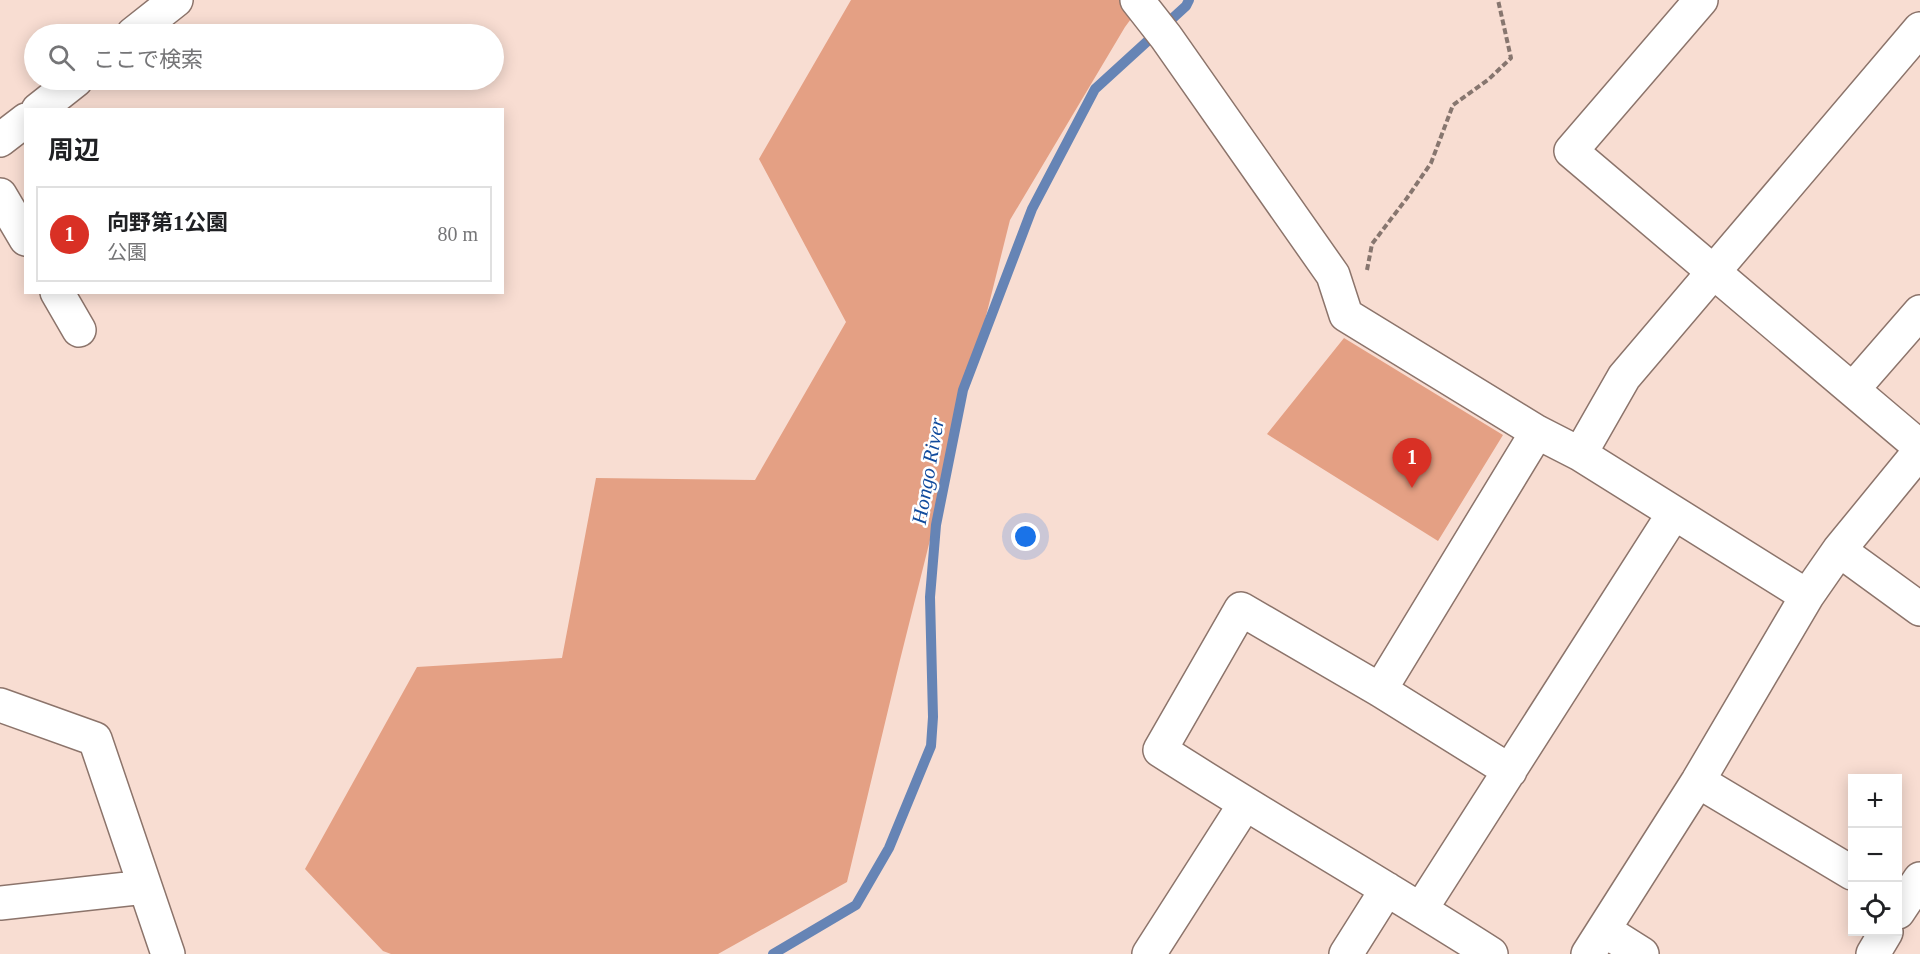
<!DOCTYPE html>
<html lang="ja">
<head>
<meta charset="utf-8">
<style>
  :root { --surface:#fff; --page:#f2f2f2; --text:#202124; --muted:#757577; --line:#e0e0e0; --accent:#d93025 }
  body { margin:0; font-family:"Times New Roman","Noto Sans JP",serif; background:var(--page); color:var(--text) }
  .controls { position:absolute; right:18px; bottom:18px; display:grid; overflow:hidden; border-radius:0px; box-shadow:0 3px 15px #0003 }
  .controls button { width:54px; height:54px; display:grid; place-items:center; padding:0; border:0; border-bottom:2px solid var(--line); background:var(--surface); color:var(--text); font:30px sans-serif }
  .you { position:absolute; left:1026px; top:537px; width:21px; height:21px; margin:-15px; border:4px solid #fff; border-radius:50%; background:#1a73e8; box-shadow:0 0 0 9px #1a73e833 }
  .badge { display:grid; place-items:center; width:39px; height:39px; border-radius:50%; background:var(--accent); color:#fff; font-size:20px; font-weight:700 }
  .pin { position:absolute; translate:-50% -50px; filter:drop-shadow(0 2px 3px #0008) }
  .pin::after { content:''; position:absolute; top:32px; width:21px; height:18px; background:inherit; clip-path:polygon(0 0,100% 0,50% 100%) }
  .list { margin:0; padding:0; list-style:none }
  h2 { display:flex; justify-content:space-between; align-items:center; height:78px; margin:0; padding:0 24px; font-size:26px }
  h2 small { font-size:20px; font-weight:400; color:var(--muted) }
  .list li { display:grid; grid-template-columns:39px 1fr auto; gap:18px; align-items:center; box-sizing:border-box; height:96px; margin:0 12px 12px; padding:0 12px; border:2px solid var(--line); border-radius:0px }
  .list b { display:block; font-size:22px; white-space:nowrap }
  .list p { margin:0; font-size:20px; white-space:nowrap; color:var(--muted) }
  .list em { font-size:20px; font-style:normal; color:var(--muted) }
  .icon { flex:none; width:33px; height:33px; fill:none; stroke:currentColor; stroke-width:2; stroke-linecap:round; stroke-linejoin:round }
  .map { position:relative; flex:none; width:1920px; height:954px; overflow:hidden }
  .search { position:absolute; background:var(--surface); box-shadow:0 3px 15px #0003; left:24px; top:24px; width:480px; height:66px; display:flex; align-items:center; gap:15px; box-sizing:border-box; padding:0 21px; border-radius:33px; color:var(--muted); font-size:22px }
  .panel { position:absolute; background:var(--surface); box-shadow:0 3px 15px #0003; left:24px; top:108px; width:480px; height:186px; border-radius:0px }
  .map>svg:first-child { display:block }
  .green { fill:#e4a084 }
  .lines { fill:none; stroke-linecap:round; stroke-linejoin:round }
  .stream { stroke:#6684b5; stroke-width:10 }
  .minor-casing { stroke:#8c746b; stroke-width:36 }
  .path { stroke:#87766f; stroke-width:4; stroke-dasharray:6 3; stroke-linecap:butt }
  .minor { stroke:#fff; stroke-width:33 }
  .labels { text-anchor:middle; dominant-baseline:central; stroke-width:5; stroke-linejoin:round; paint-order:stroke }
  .water-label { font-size:21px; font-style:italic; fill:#114b9d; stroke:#fff }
</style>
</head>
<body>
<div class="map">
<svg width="1920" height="954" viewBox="0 0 1920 954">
  <rect width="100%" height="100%" fill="#f8ddd2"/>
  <path class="green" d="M851,0H1145L1125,27L1010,220L900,660L847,882L718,954H391L383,951L305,869L417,667L562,658L596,478L755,480L846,322L759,159Z
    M1344,338L1503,435L1438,541L1267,434Z"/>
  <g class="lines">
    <path class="stream" d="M773,954L856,905L889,848L931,746L933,717L930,597L936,525L963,390L1032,209L1095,89L1186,6L1189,0"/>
    <defs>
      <path id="minor" d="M1137,0L1166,37L1333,275L1346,315L1537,432L1580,454L1807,596
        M1701,0L1571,151L1920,447
        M133,34L176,0
        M38,110L76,80
        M0,140L26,120
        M0,195L26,239
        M57,292L79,330
        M1853,389L1920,312
        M1580,454L1624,377L1920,29
        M1839,550L1920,609
        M1380,690L1537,432
        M0,705L95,739L168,954
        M1698,781L1852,873
        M0,903L145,887
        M1421,909L1674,513
        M1898,912L1920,879
        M1604,930L1642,954
        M1149,954L1245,804
        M1346,954L1387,889
        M1491,954C1382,884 1269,820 1160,750L1241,609L1380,690L1510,771
        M1588,954L1698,781L1807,596L1839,550L1920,451
        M1873,954L1886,932"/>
    </defs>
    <use href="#minor" class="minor-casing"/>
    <path class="path" d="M1367,270L1372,244L1407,198L1431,163L1453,105L1489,79L1511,58L1498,0"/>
    <use href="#minor" class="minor"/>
  </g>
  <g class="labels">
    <g class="water-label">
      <text transform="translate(928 471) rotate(-80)">Hongo River</text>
    </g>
  </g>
</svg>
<div class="controls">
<button>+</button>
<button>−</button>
<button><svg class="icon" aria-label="locate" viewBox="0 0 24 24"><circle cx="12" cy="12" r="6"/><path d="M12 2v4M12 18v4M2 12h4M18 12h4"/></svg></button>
</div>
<div class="you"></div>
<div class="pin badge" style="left:1412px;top:488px">1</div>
<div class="search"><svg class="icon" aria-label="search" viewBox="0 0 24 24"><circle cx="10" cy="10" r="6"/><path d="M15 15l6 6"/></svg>ここで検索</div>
<section class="panel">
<h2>周辺<small></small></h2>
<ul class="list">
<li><span class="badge">1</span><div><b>向野第1公園</b><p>公園</p></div><em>80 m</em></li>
</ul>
</section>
</div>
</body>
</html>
